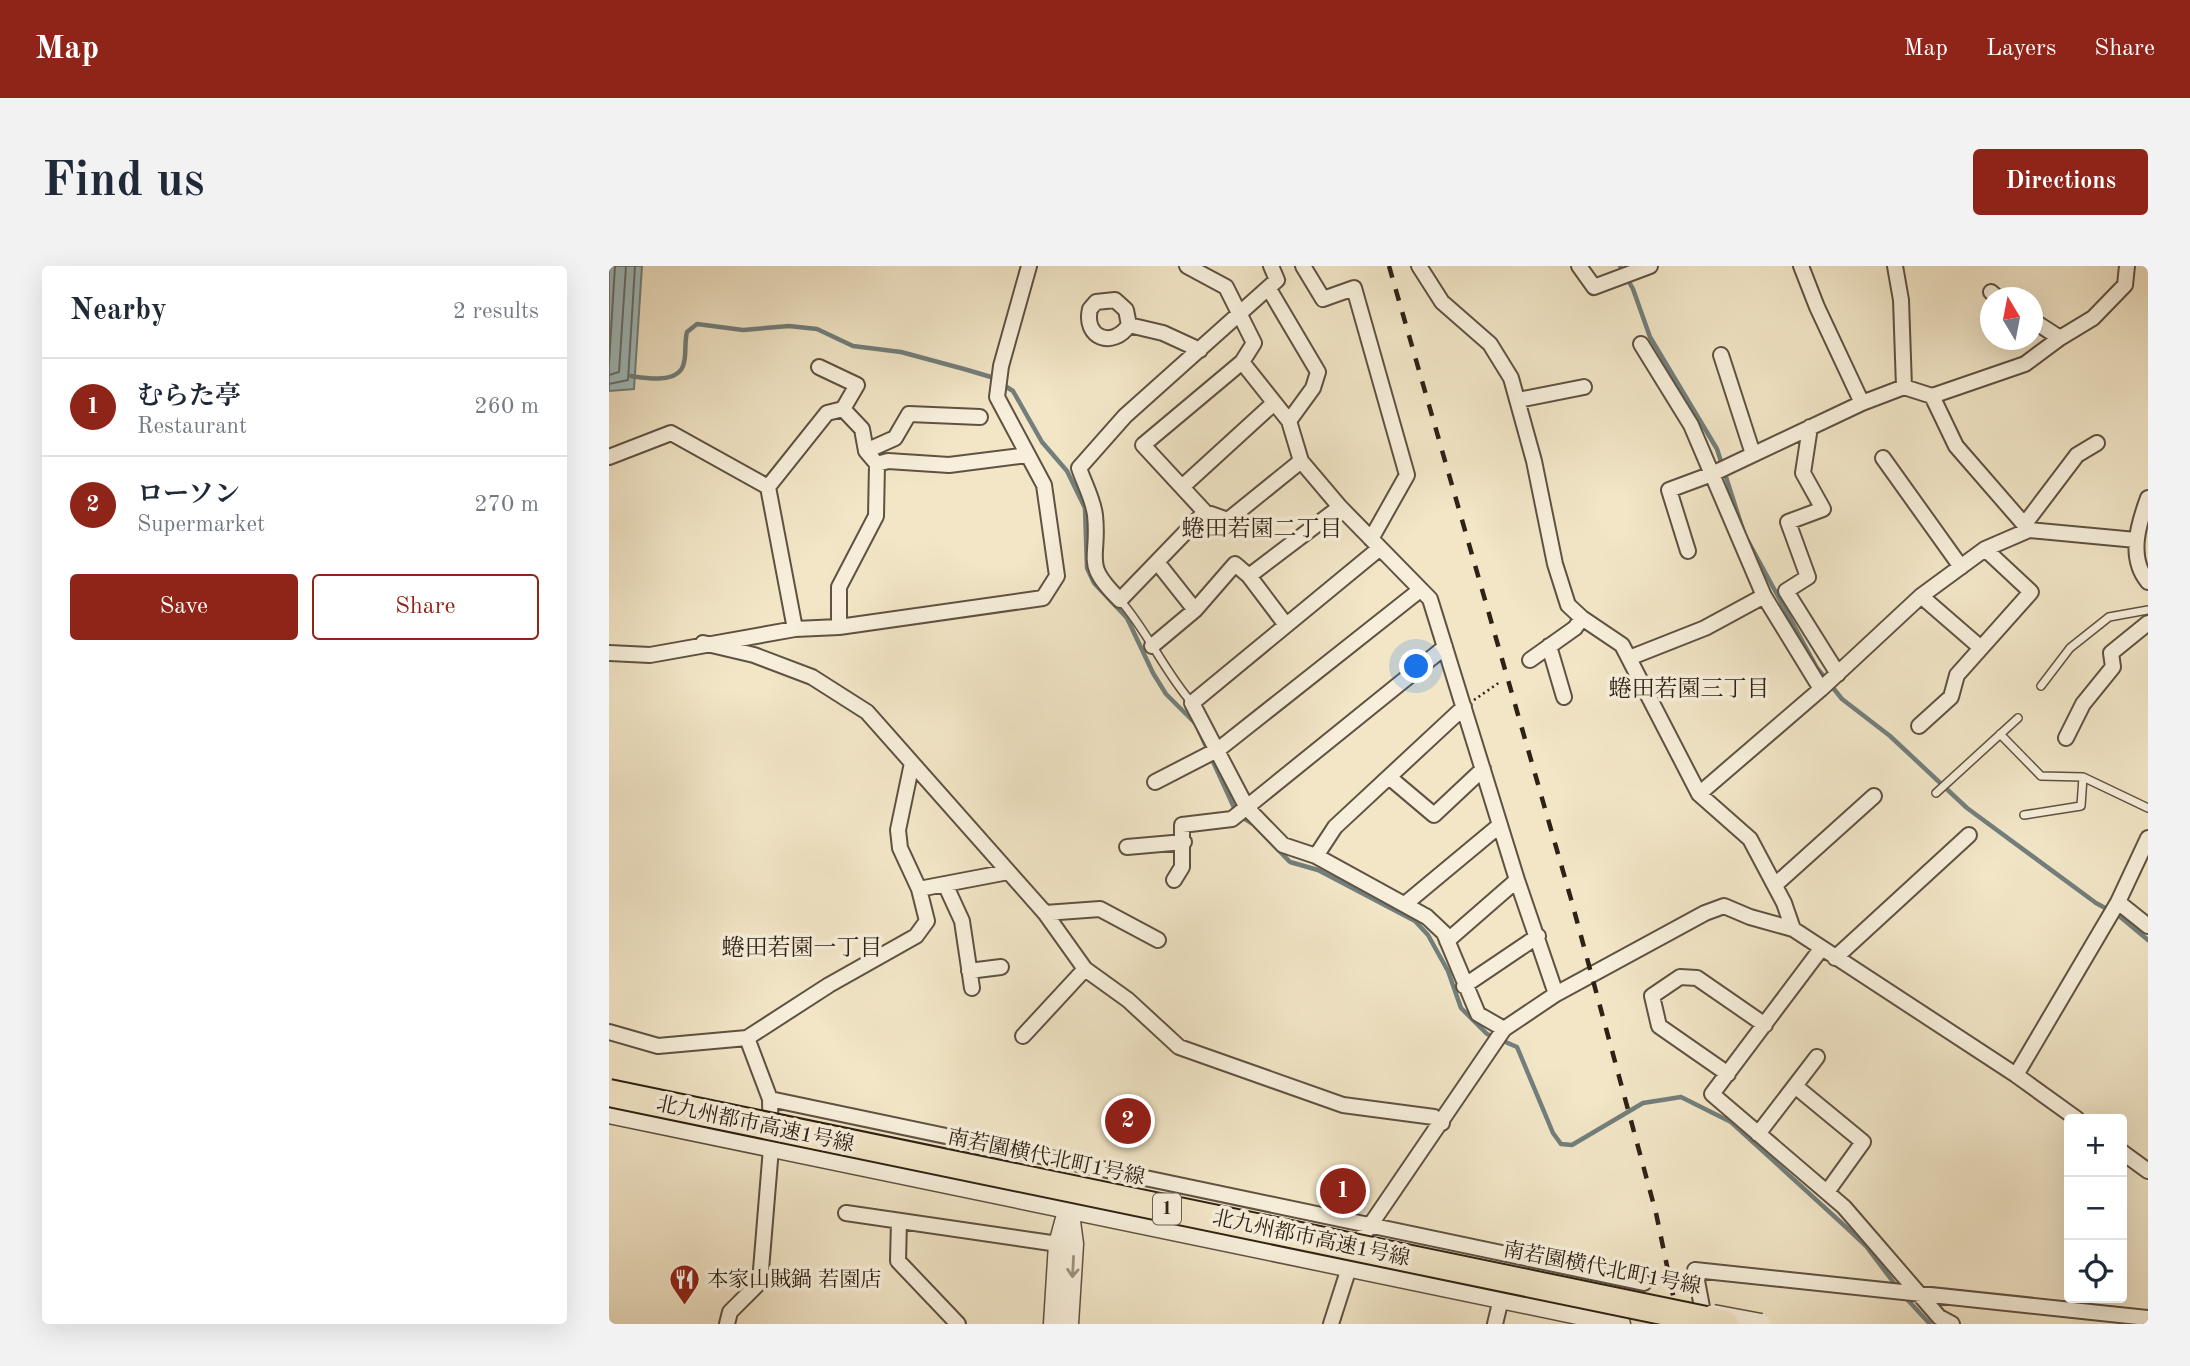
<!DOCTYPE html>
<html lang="en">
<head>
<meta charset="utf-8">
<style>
  :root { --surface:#fff; --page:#f2f2f3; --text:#1f2937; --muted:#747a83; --line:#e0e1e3; --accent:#8f2418 }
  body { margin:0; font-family:"Old Standard TT","Noto Serif JP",serif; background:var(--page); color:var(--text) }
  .controls { position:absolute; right:21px; bottom:21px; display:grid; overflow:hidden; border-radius:7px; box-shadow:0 7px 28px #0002 }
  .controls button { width:63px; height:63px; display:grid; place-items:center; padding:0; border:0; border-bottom:2px solid var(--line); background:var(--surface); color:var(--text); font:35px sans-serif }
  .compass { position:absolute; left:1371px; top:21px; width:63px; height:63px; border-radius:50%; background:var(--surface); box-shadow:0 7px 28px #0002; rotate:350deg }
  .you { position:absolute; left:808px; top:401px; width:24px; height:24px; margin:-18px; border:5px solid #fff; border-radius:50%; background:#1a73e8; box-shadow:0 0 0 10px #1a73e833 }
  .badge { display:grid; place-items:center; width:46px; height:46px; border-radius:50%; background:var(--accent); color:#fff; font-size:23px; font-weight:700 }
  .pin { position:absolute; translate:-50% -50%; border:4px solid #fff; box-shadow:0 2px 7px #0006 }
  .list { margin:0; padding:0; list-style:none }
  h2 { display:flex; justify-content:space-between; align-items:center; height:91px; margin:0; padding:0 28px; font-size:30px }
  h2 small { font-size:23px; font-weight:400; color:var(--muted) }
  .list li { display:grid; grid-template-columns:46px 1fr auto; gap:21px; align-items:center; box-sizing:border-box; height:98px; padding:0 28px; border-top:2px solid var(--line) }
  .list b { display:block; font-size:26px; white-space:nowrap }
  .list p { margin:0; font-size:23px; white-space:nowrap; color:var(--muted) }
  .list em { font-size:23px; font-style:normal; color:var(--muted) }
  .actions { display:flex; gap:14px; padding:21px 28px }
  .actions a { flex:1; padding:16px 0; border:2px solid var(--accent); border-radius:7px; text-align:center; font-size:24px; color:var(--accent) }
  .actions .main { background:var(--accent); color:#fff }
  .icon { flex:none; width:38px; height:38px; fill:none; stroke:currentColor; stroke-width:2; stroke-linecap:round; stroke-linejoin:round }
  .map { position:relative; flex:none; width:1539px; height:1058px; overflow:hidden; border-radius:7px }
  header { display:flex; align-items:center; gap:42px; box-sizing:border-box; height:98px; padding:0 35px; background:var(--accent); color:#fff }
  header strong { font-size:33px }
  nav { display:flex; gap:38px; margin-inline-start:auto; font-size:24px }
  .intro { display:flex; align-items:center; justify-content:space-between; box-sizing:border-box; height:168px; padding:0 42px }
  h1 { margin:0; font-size:49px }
  .button { padding:18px 32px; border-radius:7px; background:var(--accent); color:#fff; font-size:24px; font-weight:700 }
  main { display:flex; gap:42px; padding:0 42px }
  aside { flex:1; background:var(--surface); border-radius:7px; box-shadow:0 7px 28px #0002 }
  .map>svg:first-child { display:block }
  .water { fill:#a0bdc0; stroke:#727f7c; stroke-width:2 }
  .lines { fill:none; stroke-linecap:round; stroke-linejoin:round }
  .shore { stroke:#676f6a; stroke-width:2 }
  .stream { stroke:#727f7c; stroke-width:4.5 }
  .service-casing { stroke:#5f5242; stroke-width:10 }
  .minor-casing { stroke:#5f5242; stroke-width:18 }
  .tertiary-casing { stroke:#5f5242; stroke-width:21 }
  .path { stroke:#2e2115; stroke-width:2.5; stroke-dasharray:2 3.5; stroke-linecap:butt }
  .service { stroke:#f7efdb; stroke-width:7 }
  .minor { stroke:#f7efdb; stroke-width:14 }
  .tertiary { stroke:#f7efdb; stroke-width:18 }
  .rail { stroke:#2e2115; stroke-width:4.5; stroke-dasharray:12 12; stroke-linecap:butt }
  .tertiary-bridge-casing { stroke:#5f5242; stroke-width:21; stroke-linecap:butt }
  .motorway-bridge-casing { stroke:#2e2115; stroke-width:30; stroke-linecap:butt }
  .tertiary-bridge { stroke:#f7efdb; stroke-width:18 }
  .motorway-bridge { stroke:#f2e6c7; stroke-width:26 }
  .oneway { stroke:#9d9282 }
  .labels { text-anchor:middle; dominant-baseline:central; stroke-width:7; stroke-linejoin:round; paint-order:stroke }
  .shield { fill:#f7efdb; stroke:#6a5f50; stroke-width:2 }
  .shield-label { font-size:19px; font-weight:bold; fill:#2e2115 }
  .street-label { font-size:21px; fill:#2e2115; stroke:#f7efdb }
  .poi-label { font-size:21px; fill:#2e2115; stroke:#f7efdb; text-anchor:start }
  .neighbourhood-label { font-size:23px; fill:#2e2115; stroke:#f7efdb }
</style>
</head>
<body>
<header>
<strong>Map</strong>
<nav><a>Map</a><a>Layers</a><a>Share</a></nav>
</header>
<div class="intro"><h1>Find us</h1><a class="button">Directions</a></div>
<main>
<aside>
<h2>Nearby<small>2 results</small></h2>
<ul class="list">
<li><span class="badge">1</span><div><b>むらた亭</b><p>Restaurant</p></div><em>260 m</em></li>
<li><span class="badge">2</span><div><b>ローソン</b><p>Supermarket</p></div><em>270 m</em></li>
</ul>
<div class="actions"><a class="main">Save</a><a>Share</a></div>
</aside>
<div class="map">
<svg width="1539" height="1058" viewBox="0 0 1539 1058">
  <rect width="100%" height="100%" fill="#f2e6c7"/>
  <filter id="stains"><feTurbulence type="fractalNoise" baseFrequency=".00286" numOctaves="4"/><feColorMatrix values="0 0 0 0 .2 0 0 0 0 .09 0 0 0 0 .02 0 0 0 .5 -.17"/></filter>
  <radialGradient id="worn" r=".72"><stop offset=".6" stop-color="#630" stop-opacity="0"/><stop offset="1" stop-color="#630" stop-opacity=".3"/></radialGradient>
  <path class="water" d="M0,0H33L25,123L0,125Z"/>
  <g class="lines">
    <path class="shore" d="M0,97L6,0
      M0,109L10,106L17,0
      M0,118L19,114L26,0"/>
    <path class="stream" d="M1011,0L1024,23L1041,71L1108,183L1134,264
      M22,110C36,112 67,118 74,100C78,90 75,77 78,66L88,58L134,64L180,60L208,63L244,80L292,86L355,103L382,111L404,125L433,176L458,205L476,242L478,302L485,317L518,352L544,407L557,428L586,457
      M1139,275L1208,402L1233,433L1281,470L1358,542L1487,637L1509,649L1539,674
      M590,465L628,548L644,558L681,596L709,604L806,655L819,669L839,705L852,742L878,768L908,781L944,867L952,878L963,879L1034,837L1072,831L1122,856L1238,962L1257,980L1288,1021
      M1296,1031L1321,1058"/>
    <defs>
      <path id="service" d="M511,334C539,366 555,405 583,437
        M1432,420L1461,382L1500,351L1539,344
        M1391,468L1432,510L1474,511L1539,542
        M1327,527L1409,452
        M1415,549L1472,540L1474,511"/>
      <path id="minor" d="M578,0L617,21L645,77L633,96L680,155L692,195L731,241L821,333L908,614L947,728
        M662,0L668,14L516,150L470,202C475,217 484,233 486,249C491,295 472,296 511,334L596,246L619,254L692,195
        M694,0L714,33L745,22L798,209L762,273
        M810,0L833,36L881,78L902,112L925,195L946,298L959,339L973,352L1013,379L1090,528L1141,573L1175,637L1184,663
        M970,0L985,21L1041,0
        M1192,0L1208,41L1253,137
        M1286,0L1292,34L1295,121
        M660,23L709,106L704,122L680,155
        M1382,26L1389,32
        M1423,54L1451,72
        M520,59L517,44L506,34L487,36L481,43C474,72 504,83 520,59L554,67L591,84
        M1032,78L1082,159L1155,330L1212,423
        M1112,89L1144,188
        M210,101L248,119L234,143
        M1323,130L1347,180L1420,264
        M909,134L975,121
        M1201,161L1194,207L1214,243L1179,256L1199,311L1177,325L1229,408
        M257,185L286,172L300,148L371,151
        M0,191L62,167L159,221
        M1274,192L1352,301
        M268,198L279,195L340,199L419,189
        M573,221L665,137
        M1539,232C1529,259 1519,292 1539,316
        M596,246L534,179L633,96
        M1415,259L1468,189L1488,177
        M771,282L583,437L638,542L674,579L707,590L818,651L835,667L869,748L895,763
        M1079,285L1060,224L1103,208L1253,137L1295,121L1323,130L1416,98L1451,72L1484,52L1516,19L1518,0
        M548,296L586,344
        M640,310L731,241
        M1312,330L1372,382
        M186,363L159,221L218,147L234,143L253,163L257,185L268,198L267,250L230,321V361
        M94,377L145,389L203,411L258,446L436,647L476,703L519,734L570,781L734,839L825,851L833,857
        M543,380L586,344L626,298L640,310L677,359
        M940,380L955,431
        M0,387L41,389L186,363L230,361L434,332L448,310L435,219L388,131L392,100L420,0
        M1020,392L1096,362L1155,330
        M921,394L966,362L973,352
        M1310,460L1342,431L1348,409L1422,326L1376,283
        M1457,472L1474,438L1504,401L1502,387L1539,357
        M303,497L289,564L291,582L310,623
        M780,511L825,549L874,503
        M546,516L610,483L811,324
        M1090,528L1212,423L1312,330L1376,283L1420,264L1527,274
        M518,581L575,576
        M707,590L726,561L855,441
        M565,614L573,601V559L623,553L836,381
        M336,618L353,655L363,722
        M1166,619L1265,530
        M1509,636L1539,660
        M796,638L891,559
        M436,647L491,643L549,674
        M838,675L908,614
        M1212,683L1103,828L1235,941L1330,1051L1343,1058
        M1226,692L1360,569
        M360,705L392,701
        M855,720L929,670
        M0,766L49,780L138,772L220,719L307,670L318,655L310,623L399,606
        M414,770L476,703
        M1119,808L1050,760L1043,730L1071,711L1088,712L1156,759
        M1407,809L1509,636L1539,572
        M1186,820L1254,876L1218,926
        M161,833L1035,1017
        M1149,868L1208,791
        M1513,886L1539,905
        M237,947L449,978
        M290,955L289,995L349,1058
        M1096,1057L1086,1004L1539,1052
        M118,1058L121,1046L151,1016L162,882L161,833L138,772
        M722,1058L747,980L895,763L947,728L1096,647L1115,640L1141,651L1184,663L1407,809L1468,853
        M886,1058L892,1033"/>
      <path id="tertiary" d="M0,848L1012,1058
        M444,1058L449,978L461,934
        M460,1058L465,978L461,948"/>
    </defs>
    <use href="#service" class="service-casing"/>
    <use href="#minor" class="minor-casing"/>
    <use href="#tertiary" class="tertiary-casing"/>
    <path class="path" d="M865,434L891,416"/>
    <use href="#service" class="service"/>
    <use href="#minor" class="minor"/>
    <use href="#tertiary" class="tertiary"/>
    <path class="rail" d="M780,0L962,633L1047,947L1070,1058"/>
    <defs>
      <path id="tertiary-bridge" d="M1104,1048L1152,1057"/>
      <path id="motorway-bridge" d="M0,827L1116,1058"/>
    </defs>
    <use href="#tertiary-bridge" class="tertiary-bridge-casing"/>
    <use href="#motorway-bridge" class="motorway-bridge-casing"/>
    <use href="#tertiary-bridge" class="tertiary-bridge"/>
    <use href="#motorway-bridge" class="motorway-bridge"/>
  </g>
  <defs><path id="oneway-shaft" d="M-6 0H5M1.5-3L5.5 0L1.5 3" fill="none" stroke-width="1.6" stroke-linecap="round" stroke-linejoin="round" transform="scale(1.75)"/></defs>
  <use class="oneway" href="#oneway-shaft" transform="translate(464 1001) rotate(93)"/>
  <defs>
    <symbol id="restaurant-pin" viewBox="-11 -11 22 30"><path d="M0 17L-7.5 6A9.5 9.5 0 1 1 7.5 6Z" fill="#8f2418" stroke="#f7efdb"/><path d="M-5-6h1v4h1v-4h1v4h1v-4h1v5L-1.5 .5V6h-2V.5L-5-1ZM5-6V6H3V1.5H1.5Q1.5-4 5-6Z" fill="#fff"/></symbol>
  </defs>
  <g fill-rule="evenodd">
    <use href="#restaurant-pin" x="58" y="996" width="35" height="47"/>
  </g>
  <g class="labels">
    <rect class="shield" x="544" y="927.5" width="28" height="31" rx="5"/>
    <g class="shield-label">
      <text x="558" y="943">1</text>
    </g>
    <g class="street-label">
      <text transform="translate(146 859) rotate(12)">北九州都市高速1号線</text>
      <text transform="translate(437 892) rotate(12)">南若園横代北町1号線</text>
      <text transform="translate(702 973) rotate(12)">北九州都市高速1号線</text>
      <text transform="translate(993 1003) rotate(11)">南若園横代北町1号線</text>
    </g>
    <g class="poi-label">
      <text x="98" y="1014">本家山賊鍋 若園店</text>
    </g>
    <g class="neighbourhood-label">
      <text x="653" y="263">蜷田若園二丁目</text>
      <text x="1080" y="423">蜷田若園三丁目</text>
      <text x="193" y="682">蜷田若園一丁目</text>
    </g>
  </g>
  <rect width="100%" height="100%" filter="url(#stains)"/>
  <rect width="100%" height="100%" fill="url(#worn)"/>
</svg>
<div class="controls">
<button>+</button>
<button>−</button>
<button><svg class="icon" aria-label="locate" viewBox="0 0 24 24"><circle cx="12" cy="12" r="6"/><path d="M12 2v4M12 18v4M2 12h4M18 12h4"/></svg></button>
</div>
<svg class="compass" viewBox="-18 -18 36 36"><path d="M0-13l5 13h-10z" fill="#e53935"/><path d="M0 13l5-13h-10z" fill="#747a83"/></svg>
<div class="you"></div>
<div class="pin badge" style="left:734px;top:925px">1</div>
<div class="pin badge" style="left:519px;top:855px">2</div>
</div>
</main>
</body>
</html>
